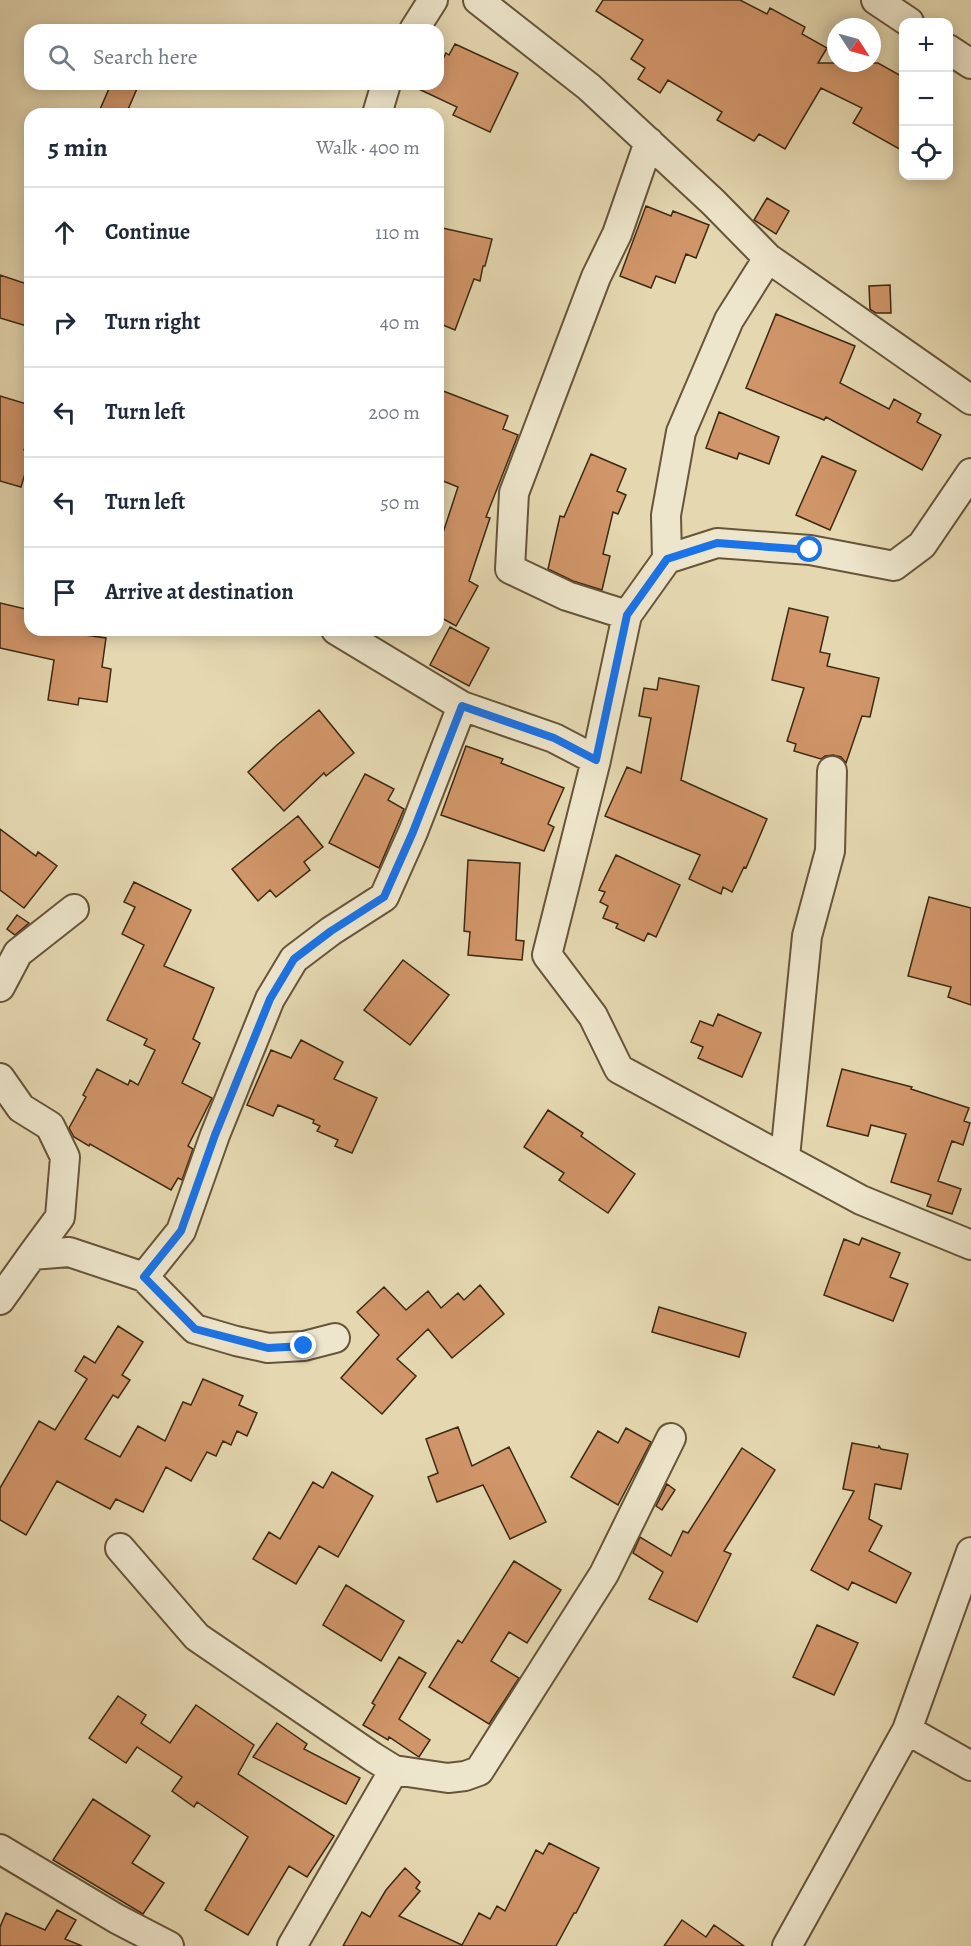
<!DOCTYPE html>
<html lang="en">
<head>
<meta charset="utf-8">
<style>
  :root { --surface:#fff; --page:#f2f2f3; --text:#1f2937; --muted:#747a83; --line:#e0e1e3 }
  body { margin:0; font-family:Alegreya,serif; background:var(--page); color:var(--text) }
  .controls { position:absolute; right:18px; top:18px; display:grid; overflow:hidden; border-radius:12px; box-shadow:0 3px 15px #0003 }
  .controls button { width:54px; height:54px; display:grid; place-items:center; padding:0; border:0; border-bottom:2px solid var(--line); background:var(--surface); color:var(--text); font:30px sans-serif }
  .compass { position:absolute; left:827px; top:18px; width:54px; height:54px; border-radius:50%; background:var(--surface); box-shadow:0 3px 15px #0003; rotate:126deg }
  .stop { position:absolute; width:18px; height:18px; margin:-14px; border:4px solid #1a73e8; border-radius:50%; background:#fff }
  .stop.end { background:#1a73e8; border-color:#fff; box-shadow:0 2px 6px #0008 }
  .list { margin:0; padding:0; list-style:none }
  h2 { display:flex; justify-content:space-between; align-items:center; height:78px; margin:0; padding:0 24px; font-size:26px }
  h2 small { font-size:20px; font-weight:400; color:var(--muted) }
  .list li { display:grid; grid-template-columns:39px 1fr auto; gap:18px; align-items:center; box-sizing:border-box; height:90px; padding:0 24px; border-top:2px solid var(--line) }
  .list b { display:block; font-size:22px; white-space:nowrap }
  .list em { font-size:20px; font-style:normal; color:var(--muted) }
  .icon { flex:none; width:33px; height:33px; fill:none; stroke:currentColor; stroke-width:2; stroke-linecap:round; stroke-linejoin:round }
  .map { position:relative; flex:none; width:971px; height:1946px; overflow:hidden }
  .search { position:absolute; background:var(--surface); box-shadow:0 3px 15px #0003; left:24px; top:24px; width:420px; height:66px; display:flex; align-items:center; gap:15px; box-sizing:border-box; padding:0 21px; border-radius:18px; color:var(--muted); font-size:22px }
  .panel { position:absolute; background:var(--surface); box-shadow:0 3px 15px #0003; left:24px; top:108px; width:420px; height:528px; border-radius:18px }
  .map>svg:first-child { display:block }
  .building { fill:#d09569; stroke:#3d2812; stroke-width:1.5 }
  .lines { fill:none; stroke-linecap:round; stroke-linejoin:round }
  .minor-casing { stroke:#67543a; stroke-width:32 }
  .minor { stroke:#eee6cc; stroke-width:28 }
  .route { stroke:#1a73e8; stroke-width:8 }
</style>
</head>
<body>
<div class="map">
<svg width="971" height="1946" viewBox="0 0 971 1946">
  <rect width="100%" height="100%" fill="#e5d8b1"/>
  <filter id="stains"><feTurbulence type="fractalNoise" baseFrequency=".00333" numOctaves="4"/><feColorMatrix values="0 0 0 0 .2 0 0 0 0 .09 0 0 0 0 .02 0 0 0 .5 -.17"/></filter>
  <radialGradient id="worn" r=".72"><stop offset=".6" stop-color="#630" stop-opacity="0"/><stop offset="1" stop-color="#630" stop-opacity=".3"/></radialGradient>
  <path class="building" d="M603,0H740L767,14L770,8L805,27L802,34L827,48L818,63H878L903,77V151L853,123L862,108L821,88L785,149L759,134L754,141L717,120L722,112L668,80L660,93L638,79L645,68L631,59L643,40L596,11Z
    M455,44L518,73L490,132L453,115L457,107L408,84H438V69L446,53L449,55Z
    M111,84H139L126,114H98Z
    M767,198L789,211L776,234L754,220Z
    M646,206L671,216L673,211L709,225L696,258L686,254L675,283L656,276L651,288L620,276Z
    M438,227L492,239L485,266H483L480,281L474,279L455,330L438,323Z
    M0,275L30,285V327L0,318Z
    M890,285L891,313H876L870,309L869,286Z
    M776,314L855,346L840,383L889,409L894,399L921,414L917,422L941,435L922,470L826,417L824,420L746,388Z
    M438,389L508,416L503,429L518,435L486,517L490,518L469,581L478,586L456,626L438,616V548L458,487L438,479Z
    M0,396L30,405V429L24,450L30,452V457L21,487L0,481Z
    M719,412L779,437L769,464L739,453L737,459L706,448Z
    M591,454L626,469L617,491L626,495L618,514L613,512L603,554L610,556L602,590L573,581L548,569L560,516L564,517Z
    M822,456L856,471L830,530L796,515Z
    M0,603L30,610V630H49L106,638L102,667L111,669L107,702L79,698L78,705L48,700L54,660L0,648Z
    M789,608L828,617L820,652L830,654L827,666L879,678L870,717L862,716L846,763L841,757L833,755L825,756L821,759L794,751L796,744L787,741L804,688L772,680Z
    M450,627L489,648L469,686L430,665Z
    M659,678L699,686L681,780L767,819L746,868L744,867L732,892L723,887L721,894L689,879L700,855L605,816L627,767L641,773L651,718L639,716L644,688L657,690Z
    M319,710L354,753L326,776L324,773L284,811L248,772L277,745Z
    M466,746L503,759L501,763L564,788L548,824L554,827L544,851L441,815Z
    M365,774L394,789L388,800L404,809L379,868L329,843Z
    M298,816L323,847L304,862L310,870L276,897L270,890L258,901L232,869Z
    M0,829L36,856L38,852L57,866L24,908L0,890Z
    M616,855L680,885L656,937L648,933L644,941L616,928L618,924L603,918L608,906L600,902L605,892L599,890Z
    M468,860L520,863L516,940L524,941L522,960L468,955L470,932L464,931Z
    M134,882L191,910L164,966L214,988L193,1039L200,1043L182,1083L212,1098L188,1146L193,1149L182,1180L178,1178L171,1190L90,1144L89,1146L74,1137L69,1128L86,1097L83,1095L97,1069L128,1085L130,1080L138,1085L155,1050L144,1045L147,1039L107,1020L144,945L122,934L135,907L124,902Z
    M929,897L971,908V1005L948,997L951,987L908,976Z
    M17,915L29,923L15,935L7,929Z
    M403,960L449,995L410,1045L364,1010Z
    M718,1014L761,1033L742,1077L698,1058L703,1047L691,1042L700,1021L713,1026Z
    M301,1040L343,1062L334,1079L377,1098L352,1153L335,1146L338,1140L317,1131L320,1126L313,1123L314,1120L278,1105L273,1116L247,1105L271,1050L291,1058Z
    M842,1069L912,1087L911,1089L969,1108L964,1121L970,1123L963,1145L952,1141L938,1181L961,1189L952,1214L927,1206L931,1195L891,1182L906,1134L871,1125L868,1136L827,1126Z
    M548,1110L583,1133L581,1136L635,1174L608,1213L559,1180L564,1173L524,1147Z
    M862,1238L900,1253L890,1277L908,1284L893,1321L824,1295L844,1239L859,1245Z
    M480,1285L504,1314L452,1358L428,1329L397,1359L416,1376L382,1414L341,1378L379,1335L357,1312L384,1287L406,1310L428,1291L441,1308L458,1293L464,1300Z
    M659,1307L746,1333L739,1357L652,1332Z
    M118,1326L143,1342L122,1375L130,1380L118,1398L113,1395L85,1439L120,1457L138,1426L165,1441L183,1402L191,1405L203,1379L243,1396L239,1405L257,1413L247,1436L237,1431L231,1445L223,1441L216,1456L207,1452L191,1481L166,1467L143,1512L116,1499L110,1509L57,1481L26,1535L0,1520V1488L39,1421L55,1430L87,1379L75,1371L84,1356L95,1363Z
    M458,1427L472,1466L509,1447L546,1522L510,1539L483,1485L437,1502L428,1477L438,1473L426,1439Z
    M626,1428L651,1442L618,1505L571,1477L598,1431L618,1443Z
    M852,1443L878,1448L879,1446L881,1449L908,1454L901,1489L875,1484L869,1519L882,1526L869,1551L911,1573L896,1603L852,1582L848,1590L811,1570L854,1491L843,1489Z
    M742,1448L775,1470L724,1551L731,1554L697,1622L649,1599L663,1572L633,1553L640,1537L671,1556L683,1531L688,1533Z
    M332,1472L373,1496L338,1557L319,1546L296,1584L253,1559L269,1532L280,1539L313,1482L323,1488Z
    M667,1484L675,1490L662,1510L656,1506Z
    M514,1561L561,1590L527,1643L509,1632L491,1661L519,1678L489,1724L429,1687L458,1640L462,1643Z
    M346,1585L404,1621L381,1661L323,1625Z
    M817,1625L858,1643L834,1695L793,1677Z
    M399,1657L426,1673L399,1719L430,1740L419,1757L389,1737L388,1740L363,1725L375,1705L372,1703Z
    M118,1696L146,1715L141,1723L170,1743L196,1705L254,1745L238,1774L334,1836L307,1877L289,1866L248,1935L205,1910L248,1837L197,1802L194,1807L172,1791L182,1777L137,1747L126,1763L89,1738Z
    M277,1723L307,1744L304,1749L360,1778L346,1804L253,1757Z
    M93,1799L150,1836L132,1863L164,1883L143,1914L53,1860Z
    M549,1843L599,1868L576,1913H574L556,1946H343L362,1912L370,1917L386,1890L405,1868L420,1882L416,1888L420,1891L399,1916L462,1945L479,1913L490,1919L497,1906L505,1911L536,1850L543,1854Z
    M57,1910L76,1920L65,1939L82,1946H0V1927L6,1913L45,1930Z
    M682,1920L706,1937L714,1925L744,1946H664Z"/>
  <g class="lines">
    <defs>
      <path id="minor" d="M478,0L589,87L713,202L768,258L971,400
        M876,0L909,22
        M414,30L433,0
        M948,49L971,64
        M377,114L386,84
        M971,473L922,545L894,566L810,550L717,543L667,559L627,615L596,760L547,955L593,1016L619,1069L861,1200L971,1245
        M667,559L666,515L681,432L729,320L768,258
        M627,615L567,596L510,569L514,493L596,277L617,234L649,142
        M336,630L462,706L554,738L596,760
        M0,987L18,953L74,909
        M0,1078L21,1108L50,1126L65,1157L60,1217L32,1255
        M785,1157L807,936L830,851L832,771
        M144,1277L181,1231L215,1135L270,999L294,959L331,931L384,897L413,832L462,706
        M0,1300L32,1255L69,1252L144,1277L195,1329L236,1341L268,1348L304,1346L335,1338
        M120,1548L197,1637L373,1757L394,1770L448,1778L465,1776L479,1771L604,1574L671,1438
        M907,1730L971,1766
        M0,1849L117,1919L169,1946
        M292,1946L394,1770
        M787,1946L907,1730L971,1552"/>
    </defs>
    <use href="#minor" class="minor-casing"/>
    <use href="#minor" class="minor"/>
  </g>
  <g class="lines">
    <path class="route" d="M304,1346L268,1348L195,1329L144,1277L181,1231L215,1135L270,999L294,959L331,931L384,897L413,832L462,706L554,738L596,760L627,615L667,559L717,543L810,550"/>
  </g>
  <rect width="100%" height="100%" filter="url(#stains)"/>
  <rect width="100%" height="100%" fill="url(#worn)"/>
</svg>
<div class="controls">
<button>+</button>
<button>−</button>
<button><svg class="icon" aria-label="locate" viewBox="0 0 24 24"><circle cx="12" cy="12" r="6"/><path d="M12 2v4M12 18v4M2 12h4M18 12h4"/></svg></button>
</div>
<svg class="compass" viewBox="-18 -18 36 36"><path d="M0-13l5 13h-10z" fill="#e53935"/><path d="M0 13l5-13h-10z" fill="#747a83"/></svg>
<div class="stop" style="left:810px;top:550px"></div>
<div class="stop end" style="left:304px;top:1346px"></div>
<div class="search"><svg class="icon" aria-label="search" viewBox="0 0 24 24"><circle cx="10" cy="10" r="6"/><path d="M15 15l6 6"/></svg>Search here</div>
<section class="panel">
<h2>5 min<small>Walk · 400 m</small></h2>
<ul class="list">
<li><svg class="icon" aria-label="ahead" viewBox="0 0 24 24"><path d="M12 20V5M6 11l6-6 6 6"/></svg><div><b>Continue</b></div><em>110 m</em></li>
<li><svg class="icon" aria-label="right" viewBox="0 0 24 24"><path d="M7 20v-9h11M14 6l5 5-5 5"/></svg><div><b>Turn right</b></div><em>40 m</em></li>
<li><svg class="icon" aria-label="left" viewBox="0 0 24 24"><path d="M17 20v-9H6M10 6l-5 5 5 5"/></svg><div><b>Turn left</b></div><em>200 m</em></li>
<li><svg class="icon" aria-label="left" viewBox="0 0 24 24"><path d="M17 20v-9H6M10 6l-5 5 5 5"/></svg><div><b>Turn left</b></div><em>50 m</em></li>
<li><svg class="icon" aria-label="arrive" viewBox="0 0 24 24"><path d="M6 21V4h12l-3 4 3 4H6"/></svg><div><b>Arrive at destination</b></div></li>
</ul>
</section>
</div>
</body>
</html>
